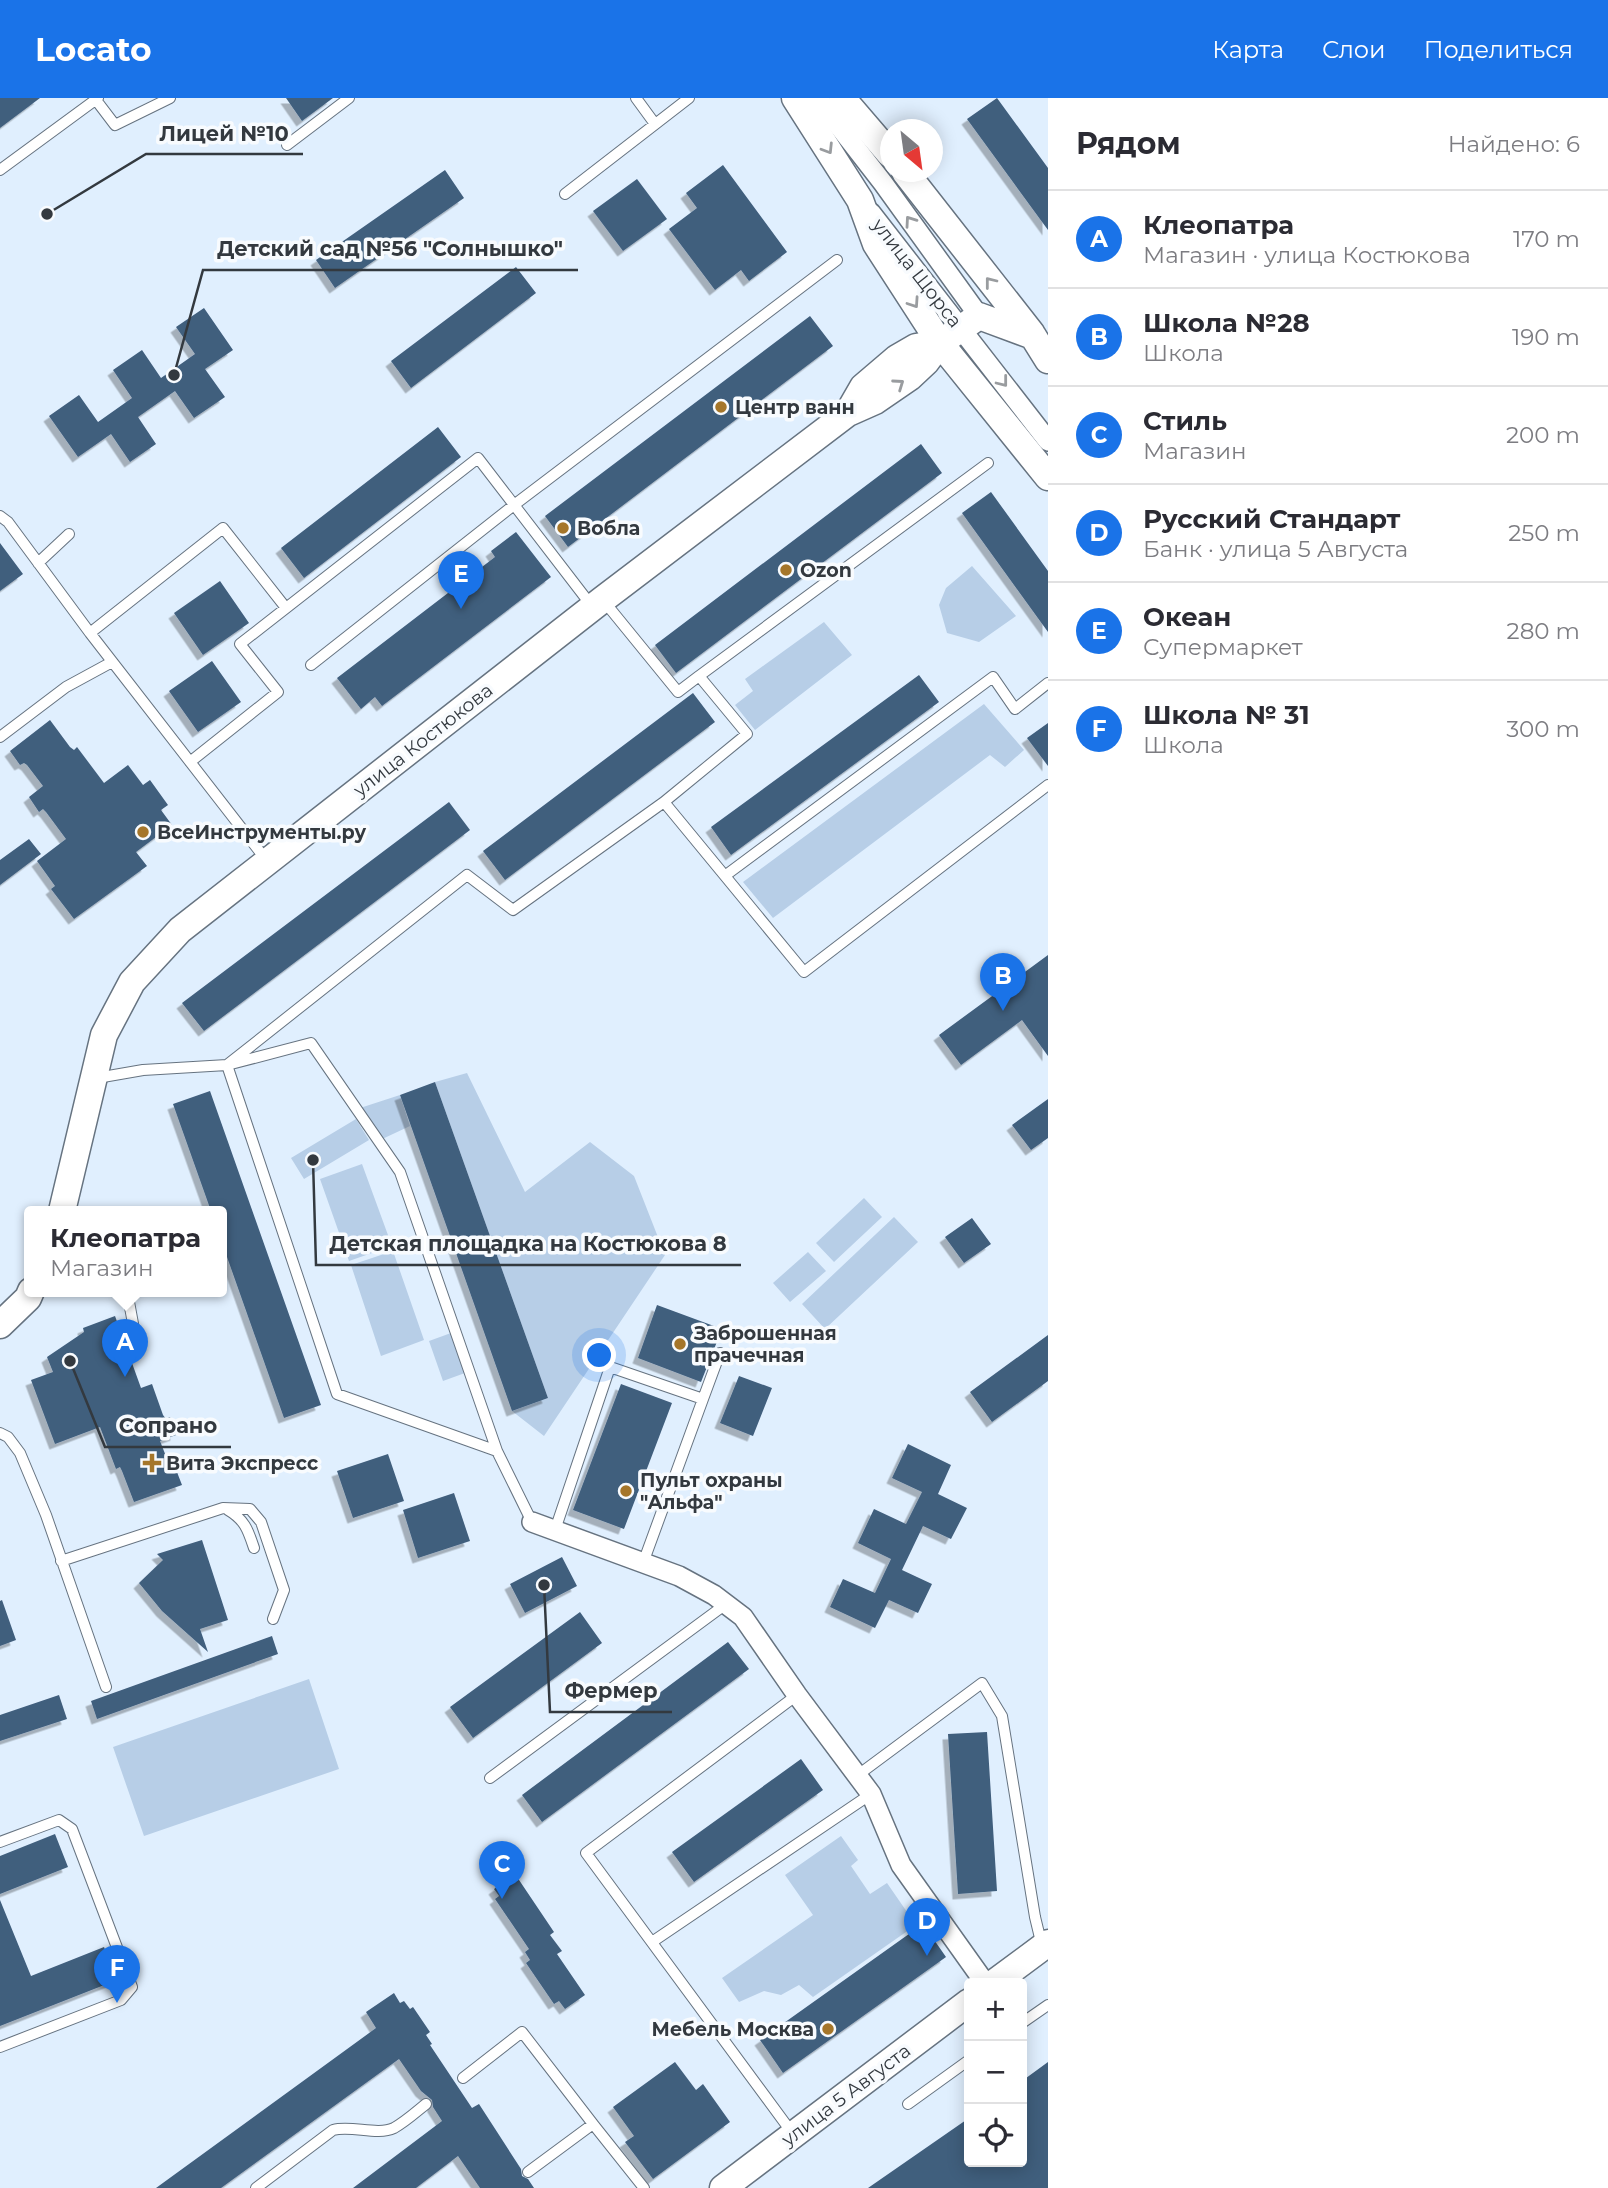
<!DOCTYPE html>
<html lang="ru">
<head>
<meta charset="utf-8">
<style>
  :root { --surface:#fff; --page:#f2f2f3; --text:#2b2b33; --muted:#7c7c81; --line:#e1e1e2; --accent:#1a73e8 }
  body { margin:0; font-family:Montserrat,sans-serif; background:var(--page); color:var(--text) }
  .controls { position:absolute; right:21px; bottom:21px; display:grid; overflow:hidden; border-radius:7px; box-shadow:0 4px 18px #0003 }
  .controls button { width:63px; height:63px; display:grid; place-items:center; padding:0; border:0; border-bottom:2px solid var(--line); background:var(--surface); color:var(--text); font:35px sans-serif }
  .compass { position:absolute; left:880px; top:21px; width:63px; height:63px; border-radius:50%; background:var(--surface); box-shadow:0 4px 18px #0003; rotate:151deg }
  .you { position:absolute; left:600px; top:1258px; width:24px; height:24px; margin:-18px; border:5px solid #fff; border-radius:50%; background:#1a73e8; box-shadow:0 0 0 10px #1a73e833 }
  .badge { display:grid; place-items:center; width:46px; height:46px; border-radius:50%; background:var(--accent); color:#fff; font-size:23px; font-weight:700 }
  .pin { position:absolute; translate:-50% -58px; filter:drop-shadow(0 2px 4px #0008) }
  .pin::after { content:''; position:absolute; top:37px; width:24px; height:21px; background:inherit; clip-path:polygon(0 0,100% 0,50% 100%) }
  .popup { position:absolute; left:24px; top:1108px; width:203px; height:91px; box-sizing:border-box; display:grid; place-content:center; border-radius:7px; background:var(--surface); filter:drop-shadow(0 2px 5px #0005); font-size:23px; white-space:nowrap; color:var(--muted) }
  .popup b { font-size:26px; color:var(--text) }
  .popup::after { content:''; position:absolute; left:50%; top:100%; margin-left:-14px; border:14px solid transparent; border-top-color:var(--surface) }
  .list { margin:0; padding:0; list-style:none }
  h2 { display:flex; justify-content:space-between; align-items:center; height:91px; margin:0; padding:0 28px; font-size:30px }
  h2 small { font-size:23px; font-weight:400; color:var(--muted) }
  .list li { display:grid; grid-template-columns:46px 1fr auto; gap:21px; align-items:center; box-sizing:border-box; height:98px; padding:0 28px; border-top:2px solid var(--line) }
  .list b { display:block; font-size:26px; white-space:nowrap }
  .list p { margin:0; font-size:23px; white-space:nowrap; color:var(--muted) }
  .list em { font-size:23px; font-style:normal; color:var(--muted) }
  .icon { flex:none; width:38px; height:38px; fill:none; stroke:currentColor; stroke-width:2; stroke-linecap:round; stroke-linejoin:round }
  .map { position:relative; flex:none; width:1048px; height:2090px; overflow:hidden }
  header { display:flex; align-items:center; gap:42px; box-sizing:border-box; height:98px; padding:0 35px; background:var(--accent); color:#fff }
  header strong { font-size:33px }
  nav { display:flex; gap:38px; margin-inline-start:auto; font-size:24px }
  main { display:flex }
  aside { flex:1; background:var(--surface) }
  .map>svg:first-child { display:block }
  .green { fill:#b7cee7 }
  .building { fill:#405e7d; filter:url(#shadow) }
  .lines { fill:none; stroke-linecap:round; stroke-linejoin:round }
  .lane-casing { stroke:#667380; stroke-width:12 }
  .street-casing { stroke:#667380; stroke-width:22 }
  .secondary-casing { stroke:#667380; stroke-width:29 }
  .lane { stroke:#fff; stroke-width:10 }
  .street { stroke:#fff; stroke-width:19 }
  .secondary { stroke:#fff; stroke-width:26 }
  .oneway { stroke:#999c9f }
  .poi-dot { fill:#a5762a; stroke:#f8fbfe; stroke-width:2.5 }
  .labels { text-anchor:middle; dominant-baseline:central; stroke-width:7; stroke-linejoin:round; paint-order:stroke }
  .street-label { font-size:19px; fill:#33393f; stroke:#f8fbfe }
  .poi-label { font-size:19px; font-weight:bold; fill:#33393f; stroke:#f8fbfe; text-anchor:start }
  .leader { fill:none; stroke:#33393f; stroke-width:2.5 }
  .callout-dot { fill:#33393f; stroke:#f8fbfe; stroke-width:2.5 }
  .callout-label { font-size:21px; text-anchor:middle; font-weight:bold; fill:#33393f; stroke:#f8fbfe; stroke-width:7; stroke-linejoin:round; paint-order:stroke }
</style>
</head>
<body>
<header>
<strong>Locato</strong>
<nav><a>Карта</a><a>Слои</a><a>Поделиться</a></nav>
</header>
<main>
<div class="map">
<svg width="1048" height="2090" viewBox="0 0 1048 2090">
  <defs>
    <filter id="shadow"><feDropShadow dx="-5.5" dy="5.5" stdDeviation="0" flood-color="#0004"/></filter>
  </defs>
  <rect width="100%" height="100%" fill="#e0effe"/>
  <path class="green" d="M972,468L1016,518L979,544L947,535L939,507L946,490Z
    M824,524L852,557L755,632L735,607L753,593L745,581Z
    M984,606L1024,652L1005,669L990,657L773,820L743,784Z
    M467,975L525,1094L590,1044L634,1078L665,1157L544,1338L512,1313L548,1300L435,984Z
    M400,997L410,1028L378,1043L357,1011Z
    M356,1021L369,1042L304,1081L291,1060Z
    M362,1066L392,1148L349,1163L320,1081Z
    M864,1100L882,1119L834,1164L816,1145Z
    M894,1119L918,1144L825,1231L802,1206Z
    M393,1153L424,1242L381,1258L351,1167Z
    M808,1154L826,1173L790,1204L773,1185Z
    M451,1235L465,1275L443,1283L429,1243Z
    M309,1581L339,1671L144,1738L113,1649Z
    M841,1738L858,1762L851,1768L870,1796L887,1785L916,1827L813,1899L799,1887L781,1897L764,1893L739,1904L722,1880L813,1817L785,1777Z"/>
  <path class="building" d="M0,0H40L0,30Z
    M286,0H333L302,23Z
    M997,0L1048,70V132L967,21Z
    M723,67L787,154L749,183L741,172L715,192L669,131L697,110L686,95Z
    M445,72L464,100L335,190L316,162Z
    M637,81L667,121L623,153L593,113Z
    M516,169L536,195L411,290L391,263Z
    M204,210L233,252L205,271L225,299L194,320L175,293L138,319L156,346L130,364L111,336L78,359L49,318L79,297L98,324L132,300L113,272L142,252L161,280L195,256L176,229Z
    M810,218L833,248L568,449L545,418Z
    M438,329L461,359L304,480L281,450Z
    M921,346L942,375L676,575L655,547Z
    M991,394L1048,473V534L962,415Z
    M516,434L551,479L382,608L375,599L361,611L337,580L495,459L491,453Z
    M0,445L23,476L0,493Z
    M220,483L249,525L203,557L174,515Z
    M212,563L241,604L198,634L169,593Z
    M919,577L939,604L731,757L711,729Z
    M693,595L715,624L505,782L483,753Z
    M50,622L70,649L74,652L77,649L104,685L128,667L143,687L150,682L168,707L161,712L172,727L136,754L147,768L74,821L51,791L55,788L37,763L66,741L46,714L43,711L39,714L29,699L43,688L27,667L24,665L20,667L10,653Z
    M1048,625V668L1027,640Z
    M449,704L470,732L204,933L182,905Z
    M29,741L41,756L0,787V762Z
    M1048,857V958L1022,922L961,967L939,937Z
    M435,984L548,1300L512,1313L400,997Z
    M210,993L321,1307L284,1320L221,1142V1113H211L173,1006Z
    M1048,1001V1040L1031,1052L1012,1027Z
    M972,1120L991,1146L964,1165L945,1139Z
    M657,1207L722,1231L701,1284L638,1260Z
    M115,1218L141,1290L152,1286L163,1317L166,1321L170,1319L176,1337L160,1343L171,1371L175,1369L182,1387L134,1404L122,1373L120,1369L116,1371L100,1329L55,1346L31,1282L53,1274L47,1259L84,1234L83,1230Z
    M1048,1237V1283L992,1324L970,1294Z
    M739,1278L772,1290L753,1338L720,1325Z
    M621,1286L672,1305L624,1431L573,1412Z
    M908,1346L951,1367L938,1396L967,1410L951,1441L923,1428L902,1472L932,1486L918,1515L889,1502L875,1530L830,1509L843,1481L875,1495L891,1461L858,1445L874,1411L906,1426L922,1394L892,1380Z
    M388,1356L404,1403L353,1420L337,1373Z
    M454,1395L470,1443L418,1460L403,1412Z
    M202,1442L228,1522L200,1531L208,1554L162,1513L139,1485L163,1462L157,1456Z
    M562,1459L577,1488L525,1515L510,1486Z
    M2,1502L16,1542L0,1548V1503Z
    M580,1514L602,1545L473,1640L450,1609Z
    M272,1538L278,1556L97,1621L91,1603Z
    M728,1544L749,1571L542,1724L522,1697Z
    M59,1597L67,1621L0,1643V1617Z
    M987,1634L997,1793L958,1796L948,1636Z
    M801,1661L823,1692L694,1784L672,1754Z
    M55,1736L68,1769L0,1796V1758Z
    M515,1776L554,1834L550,1837L562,1853L557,1856L585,1897L565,1911L559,1903L554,1906L526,1865L530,1862L525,1854L529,1851L495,1801L499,1798L494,1791Z
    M0,1802L31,1878L104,1849L117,1882L0,1928Z
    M923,1826L946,1859L783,1975L760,1942Z
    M394,1895L400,1905L404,1903L410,1911L413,1909L430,1934L426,1937L432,1946L430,1947L472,2010L479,2006L521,2071L522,2078L528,2081L534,2090H480L458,2058L416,2090H353L442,2023L433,2009L432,2002L421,1993L399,1961L221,2090H156L376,1930L366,1914Z
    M675,1964L696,1992L703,1986L730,2024L653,2081L625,2044L634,2038L613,2009Z
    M1048,1964V2090H868L969,2020V2064H1022V1983Z"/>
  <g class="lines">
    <defs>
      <path id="lane" d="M636,0L655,26
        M96,2L115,27L170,0
        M287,47L349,0
        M0,72L98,0
        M565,96L689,0
        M0,418L8,424L90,535L267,763
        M38,465L69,436
        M603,502L678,594L699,578L747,636L664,704L804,874L1048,687
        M90,535L223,430L286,510
        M311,567L514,407L837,162
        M699,578L988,365
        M0,639L66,589L112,564
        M190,664L278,594L240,546L478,360L591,507
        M726,777L993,579L1015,611L1048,585
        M231,966L311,945L400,1074L497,1353
        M227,967L467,777L513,812L664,704
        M97,980L143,972L227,967L337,1296L497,1353L532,1424
        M127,1193L134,1231
        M0,1335L8,1339L20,1355L46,1417L106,1589
        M228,1412C245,1422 248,1432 254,1450
        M555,1432L610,1269L703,1301L720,1255
        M61,1463L223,1410L250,1411L261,1424L284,1492L273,1521
        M643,1465L703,1301
        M858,1677L982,1585L1002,1618L1035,1819L1042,1848
        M490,1680L726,1506
        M0,1744L59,1722L72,1731L132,1889L121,1902L0,1949
        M652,1844L871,1696
        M1022,1925L1048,1907
        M463,1980L522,1934L593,2026
        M908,2006L969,1962
        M793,2036L586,1755L797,1597
        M528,2074L593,2026L644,2090
        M256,2090L333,2032C352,2027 377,2038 394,2030C405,2024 416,2014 426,2006"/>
      <path id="street" d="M817,0L883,85L979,218
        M871,115L1048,343
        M532,1424L679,1478L714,1497L743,1519L797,1597L871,1696L901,1767L985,1885"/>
      <path id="secondary" d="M795,0L860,102L876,146L940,245L1048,379
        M842,0L890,56
        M905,74L1032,236
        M848,315L863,289L897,260L916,249L940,245
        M62,1113L104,937L132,884L180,832L602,502L848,315L875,303L910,279L926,264L940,245L979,218L1033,238L1048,262
        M0,1227L28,1200L31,1193
        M994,1885L1048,1845
        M723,2090L969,1904"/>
    </defs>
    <use href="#lane" class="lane-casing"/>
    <use href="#street" class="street-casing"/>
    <use href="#secondary" class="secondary-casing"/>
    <use href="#lane" class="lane"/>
    <use href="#street" class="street"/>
    <use href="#secondary" class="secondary"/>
  </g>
  <defs><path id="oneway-chevron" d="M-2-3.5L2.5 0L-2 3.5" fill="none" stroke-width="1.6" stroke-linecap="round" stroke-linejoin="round" transform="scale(1.75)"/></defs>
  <g class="oneway">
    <use href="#oneway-chevron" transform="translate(828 51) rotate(58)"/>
    <use href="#oneway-chevron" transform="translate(910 123) rotate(-125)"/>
    <use href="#oneway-chevron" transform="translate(990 184) rotate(-128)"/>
    <use href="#oneway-chevron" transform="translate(914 205) rotate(56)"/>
    <use href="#oneway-chevron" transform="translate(1003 284) rotate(52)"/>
    <use href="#oneway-chevron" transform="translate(899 286) rotate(-35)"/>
  </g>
  <g class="poi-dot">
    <circle cx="721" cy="309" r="7"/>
    <circle cx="563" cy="430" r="7"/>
    <circle cx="786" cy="472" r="7"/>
    <circle cx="143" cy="734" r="7"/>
    <circle cx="680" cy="1246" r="7"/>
    <path d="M148.5 1354.5h7v7h7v7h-7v7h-7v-7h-7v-7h7z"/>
    <circle cx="626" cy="1393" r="7"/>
    <circle cx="828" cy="1931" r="7"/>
  </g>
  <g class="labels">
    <g class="street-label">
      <text transform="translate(917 175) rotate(52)">улица Щорса</text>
      <text transform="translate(423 642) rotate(-38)">улица Костюкова</text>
      <text transform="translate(846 1997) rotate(-37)">улица 5 Августа</text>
    </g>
    <g class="poi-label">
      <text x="735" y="309">Центр ванн</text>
      <text x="577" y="430">Вобла</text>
      <text x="800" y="472">Ozon</text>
      <text x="157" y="734">ВсеИнструменты.ру</text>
      <text x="694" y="1235">Заброшенная<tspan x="694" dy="22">прачечная</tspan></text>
      <text x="166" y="1365">Вита Экспресс</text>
      <text x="640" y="1382">Пульт охраны<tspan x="640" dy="22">"Альфа"</tspan></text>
      <text x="814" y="1931" text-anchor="end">Мебель Москва</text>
    </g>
  </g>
  <path class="leader" d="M47 116L146 56H303M174 277L203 172H578M313 1062L316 1167H741M70 1263L105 1349H231M544 1487L550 1614H672"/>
  <g class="callout-dot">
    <circle cx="47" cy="116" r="7"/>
    <circle cx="174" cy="277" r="7"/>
    <circle cx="313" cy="1062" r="7"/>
    <circle cx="70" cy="1263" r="7"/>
    <circle cx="544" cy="1487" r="7"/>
  </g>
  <g class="callout-label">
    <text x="224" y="43">Лицей №10</text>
    <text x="390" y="158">Детский сад №56 "Солнышко"</text>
    <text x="528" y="1153">Детская площадка на Костюкова 8</text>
    <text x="168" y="1335">Сопрано</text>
    <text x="611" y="1600">Фермер</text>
  </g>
</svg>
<div class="controls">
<button>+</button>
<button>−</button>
<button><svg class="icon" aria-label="locate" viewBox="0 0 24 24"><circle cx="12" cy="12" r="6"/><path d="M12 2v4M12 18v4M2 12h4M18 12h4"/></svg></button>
</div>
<svg class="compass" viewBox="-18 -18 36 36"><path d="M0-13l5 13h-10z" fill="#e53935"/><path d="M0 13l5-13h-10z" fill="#7c7c81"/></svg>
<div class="you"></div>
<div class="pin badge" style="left:125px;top:1279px">A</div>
<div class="popup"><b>Клеопатра</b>Магазин</div>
<div class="pin badge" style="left:1003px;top:913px">B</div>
<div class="pin badge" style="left:502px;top:1801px">C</div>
<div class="pin badge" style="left:927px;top:1858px">D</div>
<div class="pin badge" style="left:461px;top:511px">E</div>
<div class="pin badge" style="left:117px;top:1905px">F</div>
</div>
<aside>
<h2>Рядом<small>Найдено: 6</small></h2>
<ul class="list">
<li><span class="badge">A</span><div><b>Клеопатра</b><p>Магазин · улица Костюкова</p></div><em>170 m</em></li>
<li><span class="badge">B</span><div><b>Школа №28</b><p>Школа</p></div><em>190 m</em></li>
<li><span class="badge">C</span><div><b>Стиль</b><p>Магазин</p></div><em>200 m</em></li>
<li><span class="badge">D</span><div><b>Русский Стандарт</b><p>Банк · улица 5 Августа</p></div><em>250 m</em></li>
<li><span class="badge">E</span><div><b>Океан</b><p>Супермаркет</p></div><em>280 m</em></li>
<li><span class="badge">F</span><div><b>Школа № 31</b><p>Школа</p></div><em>300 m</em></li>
</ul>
</aside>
</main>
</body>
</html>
